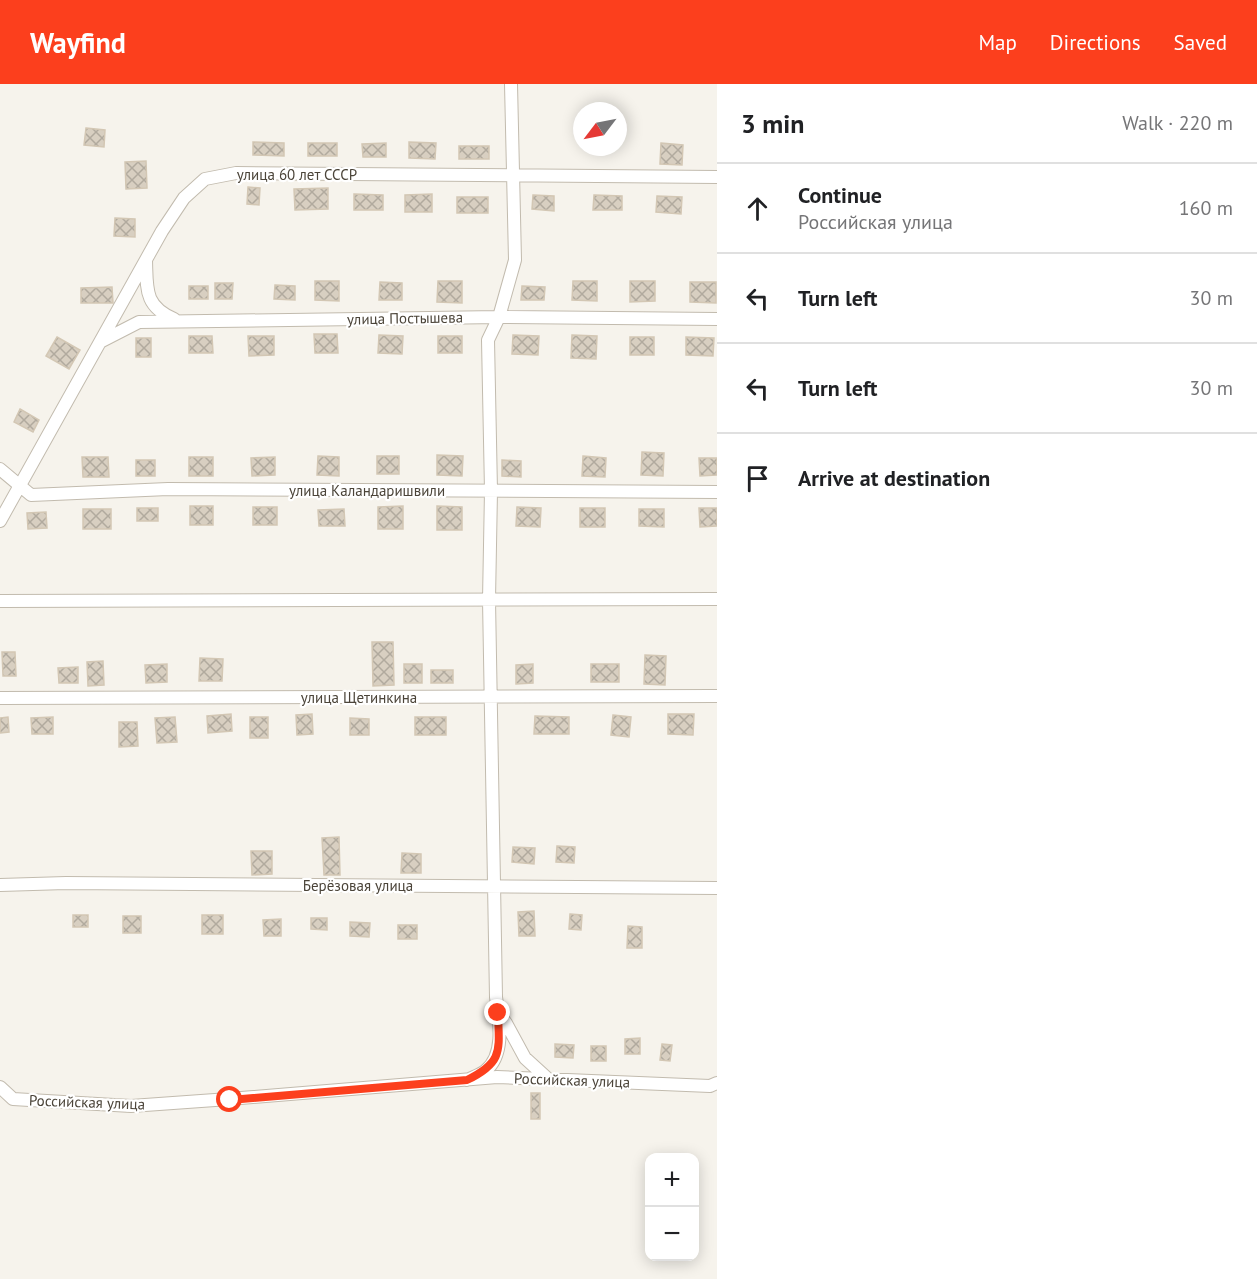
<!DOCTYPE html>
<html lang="en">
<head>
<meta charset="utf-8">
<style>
  :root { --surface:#fff; --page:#f2f2f2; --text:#202124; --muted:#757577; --line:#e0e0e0; --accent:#fc3f1d }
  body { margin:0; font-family:"PT Sans",sans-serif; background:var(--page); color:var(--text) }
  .controls { position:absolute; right:18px; bottom:18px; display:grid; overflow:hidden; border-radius:12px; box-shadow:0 3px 15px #0003 }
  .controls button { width:54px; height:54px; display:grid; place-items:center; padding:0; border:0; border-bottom:2px solid var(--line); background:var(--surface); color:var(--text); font:30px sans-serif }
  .compass { position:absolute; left:573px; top:18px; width:54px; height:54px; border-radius:50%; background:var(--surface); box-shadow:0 3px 15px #0003; rotate:238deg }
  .stop { position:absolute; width:18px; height:18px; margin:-14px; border:4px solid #fc3f1d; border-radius:50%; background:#fff }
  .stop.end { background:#fc3f1d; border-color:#fff; box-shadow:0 2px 6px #0008 }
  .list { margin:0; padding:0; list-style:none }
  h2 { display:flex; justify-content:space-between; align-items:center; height:78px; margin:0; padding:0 24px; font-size:26px }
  h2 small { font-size:20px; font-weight:400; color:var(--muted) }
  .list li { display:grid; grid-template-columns:39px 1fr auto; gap:18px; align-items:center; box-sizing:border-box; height:90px; padding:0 24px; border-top:2px solid var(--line) }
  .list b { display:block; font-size:22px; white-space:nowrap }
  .list p { margin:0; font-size:20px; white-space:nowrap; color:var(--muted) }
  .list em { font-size:20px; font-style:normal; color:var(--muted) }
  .icon { flex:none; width:33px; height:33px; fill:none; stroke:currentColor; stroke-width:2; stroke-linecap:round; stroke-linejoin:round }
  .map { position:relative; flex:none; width:717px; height:1195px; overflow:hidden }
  header { display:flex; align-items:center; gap:36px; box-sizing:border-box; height:84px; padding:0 30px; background:var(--accent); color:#fff }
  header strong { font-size:28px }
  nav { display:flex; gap:33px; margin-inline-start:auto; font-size:21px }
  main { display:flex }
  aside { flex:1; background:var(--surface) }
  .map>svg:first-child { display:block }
  .building { fill:url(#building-cross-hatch); stroke:#d3c7b4; stroke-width:1.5 }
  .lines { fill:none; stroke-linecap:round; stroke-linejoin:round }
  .minor-casing { stroke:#c2bbae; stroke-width:14 }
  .minor { stroke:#fff; stroke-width:12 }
  .route { stroke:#fc3f1d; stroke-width:8 }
  .labels { text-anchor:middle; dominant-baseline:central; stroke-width:4.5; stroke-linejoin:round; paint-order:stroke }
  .street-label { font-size:15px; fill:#4b4439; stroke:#fff }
</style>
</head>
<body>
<header>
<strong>Wayfind</strong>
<nav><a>Map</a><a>Directions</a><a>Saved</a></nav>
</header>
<main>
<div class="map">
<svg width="717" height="1195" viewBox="0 0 717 1195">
  <defs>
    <pattern id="building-cross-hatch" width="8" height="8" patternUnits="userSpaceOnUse" patternTransform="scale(1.5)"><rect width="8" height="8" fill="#d8cfc1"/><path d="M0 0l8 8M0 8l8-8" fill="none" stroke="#b1aa9e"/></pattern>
  </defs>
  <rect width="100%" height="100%" fill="#f6f3ec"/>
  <path class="building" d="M86,44L105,46L104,63L84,61Z
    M253,58L284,59V72L253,71Z
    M409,58L436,59L435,75L409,74Z
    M308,59H337V72H308Z
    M386,59V73H363L362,60Z
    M661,59L683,61L682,81L660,80Z
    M459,62H489V75H459Z
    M146,77L147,104L126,105L125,78Z
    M248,103L260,104L259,121L247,120Z
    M328,104V125L295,126L294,105Z
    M354,110L383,111V126H354Z
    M432,110V128H405V111Z
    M533,111L554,112V127L532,125Z
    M594,111L622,112V126H593Z
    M657,112L682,113L681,130L656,128Z
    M457,113H488V129H457Z
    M115,134L135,135V153L114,152Z
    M315,197H339V217L315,216Z
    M438,197H462V219L437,218Z
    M573,197H597V217L572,216Z
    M630,197H655V217L630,218Z
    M380,198L402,199V216H379Z
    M690,198H716V219L690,218Z
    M215,199H233L232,215H215Z
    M275,201L295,202V216L274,215Z
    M189,202H208V215H189Z
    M522,202L545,203L544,216H521Z
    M112,203L113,219H81V204Z
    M314,250H337L338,269H315Z
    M379,251L403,252L402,270L378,269Z
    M513,251L539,252L538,271L512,270Z
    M572,251L597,252L596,275L571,274Z
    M189,252H212L213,269H189Z
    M248,252H274V271L249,272Z
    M438,252H462V269H438Z
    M57,253L80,266L69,285L46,272Z
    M630,253H654V271H630Z
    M686,253L714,254L713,272L686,271Z
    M136,254H151V273H136Z
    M20,325L39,336L33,348L14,338Z
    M642,368L664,369L663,392L641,391Z
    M437,371L463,372L462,392L437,391Z
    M318,372L339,373V392L317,391Z
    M377,372H399V390H377Z
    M583,372L606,374L605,393L582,392Z
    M82,373H108L109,393H83Z
    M189,373H213V392H189Z
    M275,373V391L252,392L251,374Z
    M699,374H717V391L700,392Z
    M136,376H155V392H136Z
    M502,376L521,377V393L502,392Z
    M190,422H213V441H190Z
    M403,422V445H378V423Z
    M437,422L462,423V446H437Z
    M253,423H277V441H253Z
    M517,423L541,424L540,443L516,442Z
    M137,424H158V437H137Z
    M580,424H605V443H580Z
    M699,424H717V442L700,443Z
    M83,425H111V445H83Z
    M344,425L345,442H319L318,426Z
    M639,425H664V443L639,442Z
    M46,428L47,444L28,445L27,429Z
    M372,558H393L394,601L373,602Z
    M2,568H15L16,592H3Z
    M645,571L666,572L665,601L644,600Z
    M200,574L223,575L222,597H199Z
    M103,577L104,601L88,602L87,578Z
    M167,580V598L146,599L145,581Z
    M404,580H422V599H404Z
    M533,580V599L516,600V581Z
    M591,580H619V598H591Z
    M78,583V599H59L58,584Z
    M431,586H453V599H431Z
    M231,630L232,647L208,649L207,632Z
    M312,630L313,650L297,651L296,631Z
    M668,630H694L693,651L668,650Z
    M613,631L631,633L629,653L611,651Z
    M535,632L569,633V650H534Z
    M8,633L9,648L0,649V634Z
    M53,633V650H32L31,634Z
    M175,633L177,658L157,659L155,634Z
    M250,633H268V654H250Z
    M415,633H446V651H415Z
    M350,634L369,635V651H350Z
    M119,638H137L138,662L119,663Z
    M339,753L340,791H324L322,754Z
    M557,762L575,763L574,779L556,778Z
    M513,763L535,764L534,780L512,778Z
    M251,767H272V790L252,791Z
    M402,769L421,770V789H401Z
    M534,827L535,852H519L518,828Z
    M570,830L582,831L581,846L569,845Z
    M73,831H88V843H73Z
    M202,831H223V850H202Z
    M123,832H141V849H123Z
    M311,834H327V846L311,845Z
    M281,835V852H264L263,836Z
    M350,838L370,839L369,853L350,852Z
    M398,841H417V855H398Z
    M628,842L642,843V864H627Z
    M640,954V970H625V955Z
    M555,960L574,961L573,974L555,973Z
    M662,960L672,961L670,977L660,976Z
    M591,962H606V977H591Z
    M531,1009H540V1035H531Z"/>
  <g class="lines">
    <defs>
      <path id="minor" d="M146,176C147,205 144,222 174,235
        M100,258L139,238L499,233L717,235
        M0,385L31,411L168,405L717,408
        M0,437L162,147L184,114L205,95L236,89L717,93
        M0,517L717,515
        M0,614L717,612
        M0,801L66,799L717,804
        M498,929L506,939L525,974L548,995
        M467,996C473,993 480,991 485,987C506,971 499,935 496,913L489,516L491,407L488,256L499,233L515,176L511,0
        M0,1003L13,1015L131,1022L229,1015L497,993L710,1002L717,999"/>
    </defs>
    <use href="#minor" class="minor-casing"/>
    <use href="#minor" class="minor"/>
  </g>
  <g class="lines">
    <path class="route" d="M230,1016L467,996C504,978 499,966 498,929"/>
  </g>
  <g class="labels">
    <g class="street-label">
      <text x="297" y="90">улица 60 лет СССР</text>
      <text transform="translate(405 234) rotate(-1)">улица Постышева</text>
      <text x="367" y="406">улица Каландаришвили</text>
      <text x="359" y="613">улица Щетинкина</text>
      <text x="358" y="801">Берёзовая улица</text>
      <text transform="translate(572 996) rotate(2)">Российская улица</text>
      <text transform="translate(87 1018) rotate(2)">Российская улица</text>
    </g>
  </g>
</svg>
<div class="controls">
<button>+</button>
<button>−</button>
</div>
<svg class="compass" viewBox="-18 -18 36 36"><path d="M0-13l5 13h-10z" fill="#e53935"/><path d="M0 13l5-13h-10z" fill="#757577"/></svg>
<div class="stop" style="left:230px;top:1016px"></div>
<div class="stop end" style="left:498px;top:929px"></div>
</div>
<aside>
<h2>3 min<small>Walk · 220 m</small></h2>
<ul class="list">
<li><svg class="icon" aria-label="ahead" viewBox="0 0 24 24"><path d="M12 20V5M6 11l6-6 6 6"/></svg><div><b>Continue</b><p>Российская улица</p></div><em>160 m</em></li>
<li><svg class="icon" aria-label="left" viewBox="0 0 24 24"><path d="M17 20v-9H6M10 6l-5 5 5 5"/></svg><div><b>Turn left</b></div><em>30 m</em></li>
<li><svg class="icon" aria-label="left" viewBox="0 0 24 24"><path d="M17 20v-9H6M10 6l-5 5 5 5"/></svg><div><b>Turn left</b></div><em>30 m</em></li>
<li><svg class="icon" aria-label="arrive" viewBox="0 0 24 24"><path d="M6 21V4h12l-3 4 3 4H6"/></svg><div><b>Arrive at destination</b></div></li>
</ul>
</aside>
</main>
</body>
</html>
